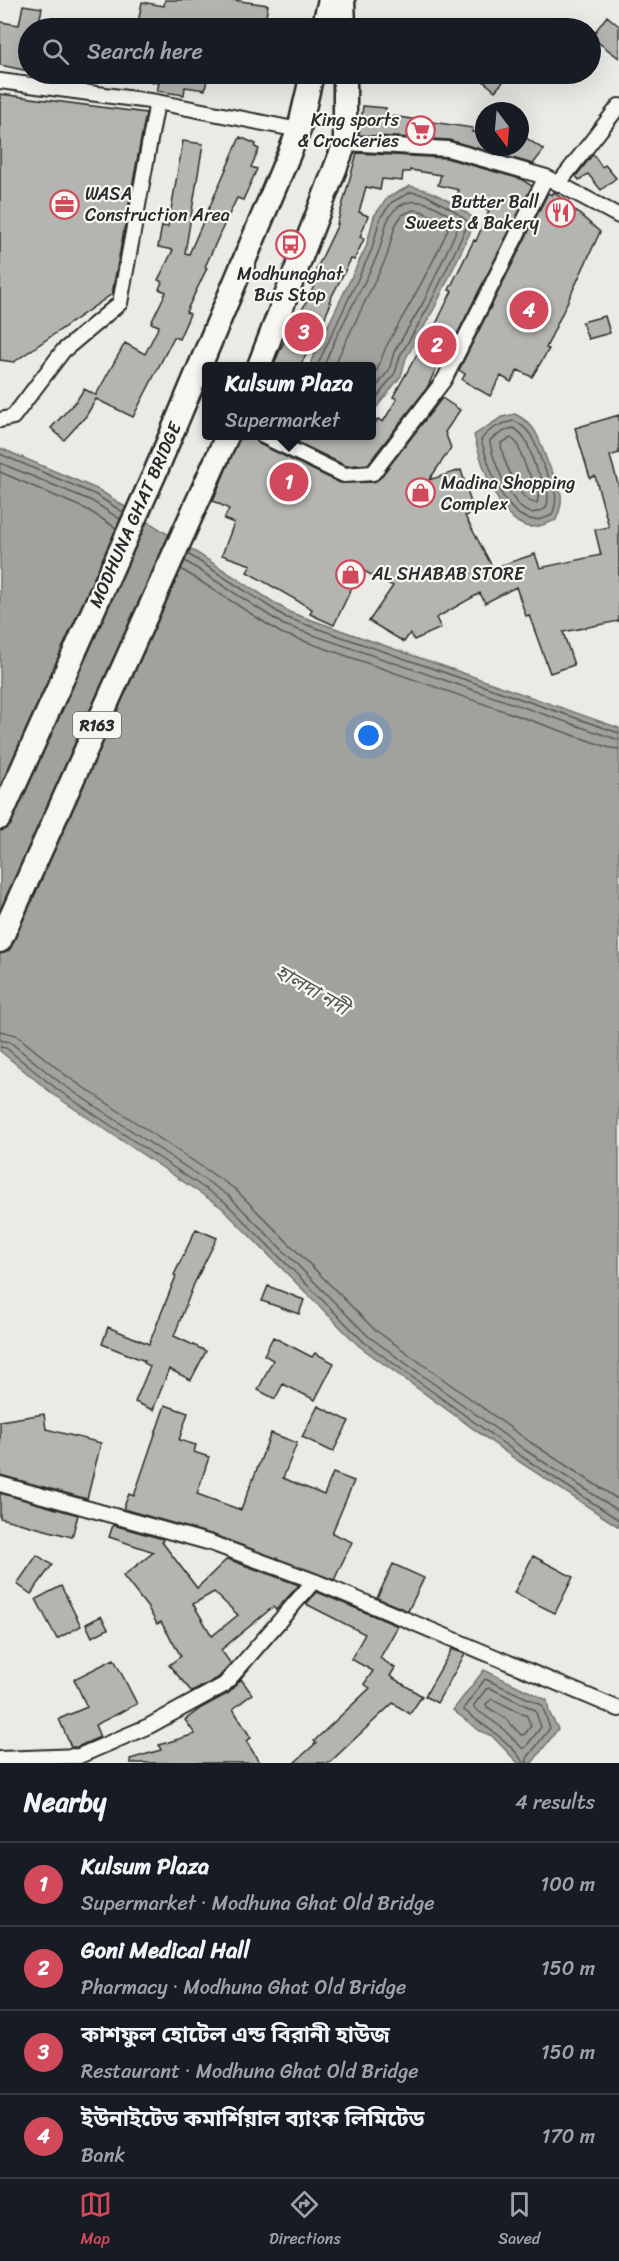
<!DOCTYPE html>
<html lang="en">
<head>
<meta charset="utf-8">
<style>
  :root { --surface:#171b24; --page:#242831; --text:#f1f3f6; --muted:#9ea1a6; --line:#363941; --accent:#d1495b }
  body { margin:0; font-family:Sriracha,"Noto Sans Bengali",sans-serif; background:var(--page); color:var(--text) }
  .compass { position:absolute; left:475px; top:102px; width:54px; height:54px; border-radius:50%; background:var(--surface); box-shadow:0 6px 24px #0002; rotate:164deg }
  .you { position:absolute; left:369px; top:736px; width:21px; height:21px; margin:-15px; border:4px solid #fff; border-radius:50%; background:#1a73e8; box-shadow:0 0 0 9px #1a73e833 }
  .badge { display:grid; place-items:center; width:39px; height:39px; border-radius:50%; background:var(--accent); color:#fff; font-size:20px; font-weight:700 }
  .pin { position:absolute; translate:-50% -50%; border:3px solid #fff; box-shadow:0 2px 6px #0006 }
  .popup { position:absolute; left:202px; top:362px; width:174px; height:78px; box-sizing:border-box; display:grid; place-content:center; border-radius:6px; background:var(--surface); filter:drop-shadow(0 2px 4px #0005); font-size:20px; white-space:nowrap; color:var(--muted) }
  .popup b { font-size:22px; color:var(--text) }
  .popup::after { content:''; position:absolute; left:50%; top:100%; margin-left:-12px; border:12px solid transparent; border-top-color:var(--surface) }
  .list { margin:0; padding:0; list-style:none }
  h2 { display:flex; justify-content:space-between; align-items:center; height:78px; margin:0; padding:0 24px; font-size:26px }
  h2 small { font-size:20px; font-weight:400; color:var(--muted) }
  .list li { display:grid; grid-template-columns:39px 1fr auto; gap:18px; align-items:center; box-sizing:border-box; height:84px; padding:0 24px; border-top:2px solid var(--line) }
  .list b { display:block; font-size:22px; white-space:nowrap }
  .list p { margin:0; font-size:20px; white-space:nowrap; color:var(--muted) }
  .list em { font-size:20px; font-style:normal; color:var(--muted) }
  .icon { flex:none; width:33px; height:33px; fill:none; stroke:currentColor; stroke-width:2; stroke-linecap:round; stroke-linejoin:round }
  .map { position:relative; flex:none; width:619px; height:1763px; overflow:hidden }
  .search { position:absolute; background:var(--surface); box-shadow:0 6px 24px #0002; left:18px; right:18px; top:18px; height:66px; display:flex; align-items:center; gap:15px; box-sizing:border-box; padding:0 21px; border-radius:33px; color:var(--muted); font-size:22px }
  .sheet { height:414px; background:var(--surface) }
  nav { display:flex; justify-content:space-around; align-items:center; box-sizing:border-box; height:84px; border-top:2px solid var(--line); background:var(--surface); font-size:16px; color:var(--muted) }
  nav a { display:grid; justify-items:center; gap:3px }
  nav .on { color:var(--accent) }
  .map>svg:first-child { display:block }
  .water { fill:#a1a19e; stroke:#727270; stroke-width:1.5 }
  .lines { fill:none; stroke-linecap:round; stroke-linejoin:round }
  .shore { stroke:#5a5a59; stroke-width:1.5 }
  .building { fill:#b4b4b1; stroke:#2b2b2b; stroke-width:1.5; fill-rule:evenodd }
  .street-casing { stroke:#2b2b2b; stroke-width:18 }
  .primary-casing { stroke:#2b2b2b; stroke-width:27 }
  .street { stroke:#f6f6f2; stroke-width:14 }
  .primary { stroke:#f6f6f2; stroke-width:22 }
  .labels { text-anchor:middle; dominant-baseline:central; stroke-width:4.5; stroke-linejoin:round; paint-order:stroke }
  .shield { fill:#f6f6f2; stroke:#686867; stroke-width:1.5 }
  .shield-label { font-size:16px; font-weight:bold; fill:#2b2b2b }
  .poi-label { font-size:18px; fill:#2b2b2b; stroke:#f6f6f2; text-anchor:start }
  .street-label { font-size:18px; fill:#2b2b2b; stroke:#f6f6f2 }
  .water-label { font-size:20px; font-style:italic; fill:#545453; stroke:#f6f6f2 }
</style>
</head>
<body>
<div class="map">
<svg width="619" height="1763" viewBox="0 0 619 1763">
  <rect width="100%" height="100%" fill="#eaeae6"/>
  <filter id="ink" filterUnits="userSpaceOnUse"><feTurbulence type="fractalNoise" baseFrequency=".0167" numOctaves="2"/><feDisplacementMap in="SourceGraphic" scale="12" xChannelSelector="R" yChannelSelector="G"/><feConvolveMatrix kernelMatrix="1 2 1 2 8 2 1 2 1" color-interpolation-filters="sRGB"/></filter>
  <g filter="url(#ink)">
    <path class="water" d="M410,186C436,191 455,204 476,220L434,309L406,358L401,376L372,413V366H311V361L366,247L374,216L388,197Z
      M515,414C540,427 538,440 548,463C559,486 567,495 556,520C546,524 533,530 523,525C496,514 481,462 474,435L502,417Z
      M0,448L99,490L289,612L619,728V1527L518,1461L359,1346L221,1207L54,1095L0,1051Z
      M484,1670L547,1700L549,1712L558,1729L532,1763H518L492,1736L480,1731L453,1710Z"/>
    <g class="lines">
      <path class="shore" d="M317,366L372,249L380,218L392,202L411,192L426,195L453,210L467,221L468,224L429,306L400,356L395,373L372,404
        M324,366C337,329 363,290 378,253C385,238 383,218 398,207C418,193 445,209 459,225L423,303L394,352L389,370L372,393
        M334,366L387,256L395,226L402,215L413,210L421,211L444,223L448,229C431,269 408,307 387,345C381,357 380,367 372,379
        M514,421C532,429 535,444 542,462C549,482 562,491 552,515C509,538 490,470 481,440C488,429 502,423 514,421Z
        M513,428C530,436 529,454 536,468C543,482 552,492 546,508C541,511 534,514 528,512C512,507 490,456 490,440L506,430Z
        M511,438L517,443L527,470L537,487L539,493L537,503C520,505 501,457 501,443Z
        M0,454L96,495L123,512
        M0,463L92,501L120,519
        M0,472L88,510L116,528
        M188,554L287,618L619,733
        M185,561L284,625L619,740
        M181,569L281,633L610,748L619,749
        M0,1031L16,1035L68,1077L235,1189L374,1329L530,1442L619,1500
        M0,1040L10,1042L62,1084L229,1196L368,1336L525,1450L619,1511
        M0,1047L6,1048L58,1090L225,1202L364,1342L521,1456L619,1520
        M490,1688L535,1710L541,1727L525,1748H522L501,1727L474,1708V1705L486,1689Z
        M492,1699L527,1716L531,1726L525,1734L521,1735L505,1718L487,1707L486,1704Z
        M522,1763L523,1762C508,1738 483,1727 463,1709L485,1679L542,1705L550,1728L528,1757L526,1762L527,1763"/>
    </g>
    <path class="building" d="M165,0H233L268,5L264,28H137L142,2L164,6Z
      M23,5L42,8L38,28H28V71L0,65V22L19,25Z
      M607,16L619,26V58L591,37Z
      M152,74H208L205,90L185,87L184,95L157,91L159,83L151,82Z
      M475,74H510L495,91Z
      M0,94L146,113L112,294L14,362L0,360Z
      M363,106L386,108L385,115L473,128L472,132L484,133V147H520V134L544,150L533,164L449,140L359,135Z
      M240,137L256,144L255,147L259,149L251,167L257,169L243,200L237,198L223,227L205,267L207,268L186,312L190,314L179,339L174,337L133,417L96,399L86,416L64,440L51,428L77,400L84,389L96,395L125,343L145,354L159,326L151,323L166,292L159,289L162,282L158,280L173,250L158,247L162,226L168,227L183,141L203,144L185,253L189,254Z
      M357,153L446,158L521,179L532,186L443,362L440,360L427,388L368,464L346,466L283,435H372L373,422L375,423L378,419L383,422L397,399L393,397L430,331L432,332L452,291L449,290L474,240L476,241L489,211L465,204L466,201L456,198L459,190L438,185L441,175L410,170V172H403L402,181L382,179L380,190L366,187L359,212L368,216L360,237L364,239L354,260L351,259L329,302L331,303L319,331L300,366H273L281,348L289,333L290,334L321,272L316,270L338,224H337Z
      M593,154L602,167L605,165L616,178L601,190L588,174L579,180L576,176Z
      M554,192L600,232L546,348L549,349L532,377L518,370L511,382L501,376L490,396L462,380L465,374L459,370L548,193L552,195Z
      M605,316L610,333L588,339L582,322Z
      M442,398L460,410L445,432L451,448L429,480L461,470L474,513L465,516L493,568L535,554L540,568L601,555L595,530L609,527L595,476L590,478L575,428L619,415V453L610,456L619,487V621L563,632L574,665L550,673L529,615L526,616L516,587L485,603L480,593L436,618L441,628L414,640L410,633L404,642L369,621L393,586L364,571L358,585L354,583L334,625L310,614L312,609L247,572L251,565L222,555L234,523L224,519L229,509L213,501L240,435H254L259,444L340,483L374,482L380,478Z
      M196,1229L217,1238L194,1284L174,1336L206,1351L191,1380L169,1369L153,1410L135,1402L150,1366L144,1363L145,1361L102,1344L108,1327L149,1344L176,1276L174,1275Z
      M268,1286L304,1300L299,1314L262,1301Z
      M273,1337L312,1357L315,1353L334,1363L315,1400L283,1384L275,1399L258,1390L273,1360L264,1355Z
      M165,1405L188,1413L179,1440L196,1445L194,1452L209,1457L197,1494L241,1510L271,1433L297,1443L283,1478L324,1495L333,1473L354,1481L332,1533L352,1542L334,1580L214,1535L123,1509L129,1494L134,1496Z
      M318,1406L349,1421L333,1452L302,1437Z
      M44,1414L46,1429L101,1443L87,1499L0,1475V1421Z
      M0,1493L78,1515L72,1537L0,1518Z
      M113,1525L163,1539L162,1542L197,1588L227,1559L299,1585L276,1610L273,1607L221,1650L231,1664L218,1678L192,1692L169,1665L181,1656L161,1622L157,1624L148,1608L123,1576L154,1552L109,1537ZM214,1592L238,1615L212,1636L193,1604Z
      M37,1555L52,1565L31,1594L17,1584Z
      M533,1556L573,1577L555,1613L514,1593Z
      M393,1564L424,1578L408,1611L377,1598Z
      M61,1586L81,1626L57,1639L36,1599Z
      M317,1592L398,1626L380,1658L395,1668L390,1676L422,1696L410,1714L393,1703L329,1763H294L316,1743L314,1741L370,1688L364,1684L373,1671L351,1659L365,1634L306,1604Z
      M101,1616L108,1629L92,1637L86,1624Z
      M452,1649L465,1654L437,1703L425,1696Z
      M114,1659L137,1704L95,1725L100,1737L77,1747H71L59,1719L87,1707L74,1679Z
      M241,1679L252,1694L233,1709L251,1738L246,1741L260,1763H131L130,1759L161,1750L159,1745L195,1734L185,1720L201,1708L229,1693Z"/>
    <g class="lines">
      <defs>
        <path id="street" d="M0,81L157,102L299,130
          M345,143L448,149L546,177L619,216
          M559,183L619,106
          M0,420L13,417L63,351L120,303L157,102
          M263,436L344,475L373,473L444,380L546,177
          M0,1484L211,1543L314,1581L619,1709
          M0,1759L79,1756L149,1726L224,1685L314,1581"/>
        <path id="primary" d="M343,0L344,28
          M323,28L330,0
          M259,366L345,143V74
          M0,818L155,473L299,130L312,74
          M0,941L227,436"/>
      </defs>
      <use href="#street" class="street-casing"/>
      <use href="#primary" class="primary-casing"/>
      <use href="#street" class="street"/>
      <use href="#primary" class="primary"/>
    </g>
  </g>
  <defs>
    <symbol id="supermarket-ring" viewBox="-11 -11 22 22"><circle r="9.5" fill="#f6f6f2" stroke="#d1495b" stroke-width="1.5"/><path d="M-6-5.5h2.5l.6 2H6L4.5 2H-2.5L-4.4-4H-6ZM-1.5 3.2a1.3 1.3 0 1 0 .1 0ZM3 3.2a1.3 1.3 0 1 0 .1 0Z" fill="#d1495b"/></symbol>
    <symbol id="office-ring" viewBox="-11 -11 22 22"><circle r="9.5" fill="#f6f6f2" stroke="#d1495b" stroke-width="1.5"/><path d="M-6-3h4V-5.5h4V-3h4V5H-6ZM-1-4.5V-3h2v-1.5ZM-6 0V1H6V0Z" fill="#d1495b"/></symbol>
    <symbol id="restaurant-ring" viewBox="-11 -11 22 22"><circle r="9.5" fill="#f6f6f2" stroke="#d1495b" stroke-width="1.5"/><path d="M-5-6h1v4h1v-4h1v4h1v-4h1v5L-1.5 .5V6h-2V.5L-5-1ZM5-6V6H3V1.5H1.5Q1.5-4 5-6Z" fill="#d1495b"/></symbol>
    <symbol id="bus-ring" viewBox="-11 -11 22 22"><circle r="9.5" fill="#f6f6f2" stroke="#d1495b" stroke-width="1.5"/><path d="M-5-6H5V4H4V6H2V4H-2V6H-4V4H-5ZM-3.5-4V0h7V-4ZM-3.5 1.2v1.5H-2V1.2ZM2 1.2v1.5H3.5V1.2Z" fill="#d1495b"/></symbol>
    <symbol id="shop-ring" viewBox="-11 -11 22 22"><circle r="9.5" fill="#f6f6f2" stroke="#d1495b" stroke-width="1.5"/><path d="M-5-2.5h2.3a2.7 3.5 0 0 1 5.4 0H5L5.5 6h-11ZM-1.5-2.5h3a1.5 2.3 0 0 0-3 0Z" fill="#d1495b"/></symbol>
  </defs>
  <g fill-rule="evenodd">
    <use href="#supermarket-ring" x="404" y="114" width="33" height="33"/>
    <use href="#office-ring" x="48" y="188" width="33" height="33"/>
    <use href="#restaurant-ring" x="544" y="196" width="33" height="33"/>
    <use href="#bus-ring" x="274" y="228" width="33" height="33"/>
    <use href="#shop-ring" x="404" y="476" width="33" height="33"/>
    <use href="#shop-ring" x="334" y="558" width="33" height="33"/>
  </g>
  <g class="labels">
    <rect class="shield" x="73" y="712" width="48" height="26" rx="4.5"/>
    <g class="shield-label">
      <text x="97" y="725">R163</text>
    </g>
    <g class="poi-label">
      <text x="399" y="120" text-anchor="end">King sports<tspan x="399" dy="21">&amp; Crockeries</tspan></text>
      <text x="85" y="194">WASA<tspan x="85" dy="21">Construction Area</tspan></text>
      <text x="539" y="202" text-anchor="end">Butter Ball<tspan x="539" dy="21">Sweets &amp; Bakery</tspan></text>
      <text x="290" y="274" text-anchor="middle">Modhunaghat<tspan x="290" dy="21">Bus Stop</tspan></text>
      <text x="441" y="483">Madina Shopping<tspan x="441" dy="21">Complex</tspan></text>
      <text x="372" y="574">AL SHABAB STORE</text>
    </g>
    <g class="street-label">
      <text transform="translate(135 515) rotate(-66)">MODHUNA GHAT BRIDGE</text>
    </g>
    <g class="water-label">
      <text transform="translate(312 990) rotate(30)">হালদা নদী</text>
    </g>
  </g>
</svg>
<svg class="compass" viewBox="-18 -18 36 36"><path d="M0-13l5 13h-10z" fill="#e53935"/><path d="M0 13l5-13h-10z" fill="#9ea1a6"/></svg>
<div class="you"></div>
<div class="pin badge" style="left:289px;top:482px">1</div>
<div class="popup"><b>Kulsum Plaza</b>Supermarket</div>
<div class="pin badge" style="left:437px;top:345px">2</div>
<div class="pin badge" style="left:304px;top:332px">3</div>
<div class="pin badge" style="left:529px;top:310px">4</div>
<div class="search"><svg class="icon" aria-label="search" viewBox="0 0 24 24"><circle cx="10" cy="10" r="6"/><path d="M15 15l6 6"/></svg>Search here</div>
</div>
<section class="sheet">
<h2>Nearby<small>4 results</small></h2>
<ul class="list">
<li><span class="badge">1</span><div><b>Kulsum Plaza</b><p>Supermarket · Modhuna Ghat Old Bridge</p></div><em>100 m</em></li>
<li><span class="badge">2</span><div><b>Goni Medical Hall</b><p>Pharmacy · Modhuna Ghat Old Bridge</p></div><em>150 m</em></li>
<li><span class="badge">3</span><div><b>কাশফুল হোটেল এন্ড বিরানী হাউজ</b><p>Restaurant · Modhuna Ghat Old Bridge</p></div><em>150 m</em></li>
<li><span class="badge">4</span><div><b>ইউনাইটেড কমার্শিয়াল ব্যাংক লিমিটেড</b><p>Bank</p></div><em>170 m</em></li>
</ul>
</section>
<nav>
<a class="on"><svg class="icon" aria-label="map" viewBox="0 0 24 24"><path d="M3 6l6-2 6 2 6-2v14l-6 2-6-2-6 2zM9 4v14M15 6v14"/></svg>Map</a>
<a><svg class="icon" aria-label="directions" viewBox="0 0 24 24"><path d="M12 3l9 9-9 9-9-9zM9 14v-3h6M13 9l2 2-2 2"/></svg>Directions</a>
<a><svg class="icon" aria-label="saved" viewBox="0 0 24 24"><path d="M7 4h10v16l-5-4-5 4z"/></svg>Saved</a>
</nav>
</body>
</html>
